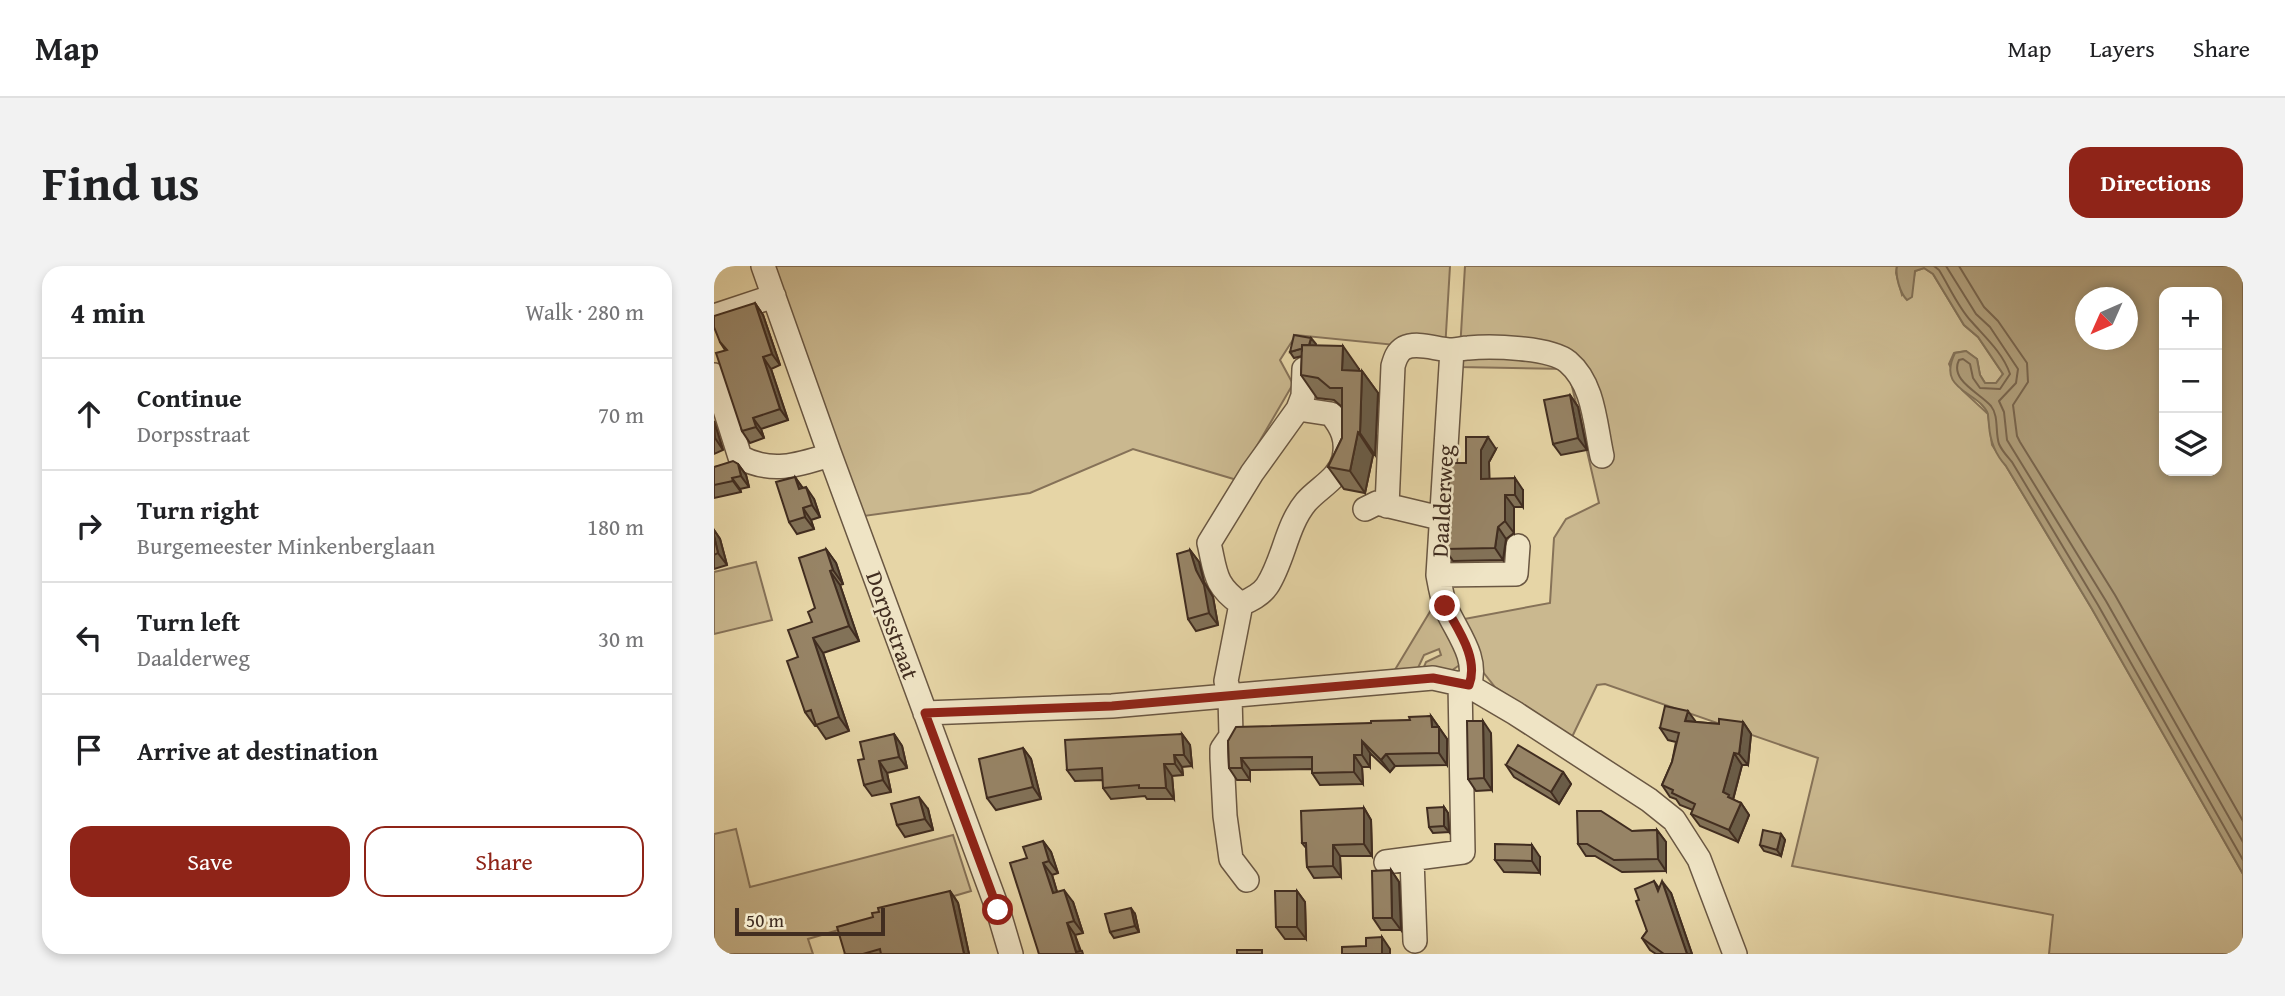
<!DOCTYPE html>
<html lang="en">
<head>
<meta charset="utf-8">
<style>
  :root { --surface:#fff; --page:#f2f2f2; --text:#202124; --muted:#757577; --line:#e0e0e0; --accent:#8f2418 }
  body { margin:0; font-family:"Gentium Book Plus",serif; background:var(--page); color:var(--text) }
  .controls { position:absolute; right:21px; top:21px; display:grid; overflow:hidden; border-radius:14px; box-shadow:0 4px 10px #0003 }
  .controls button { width:63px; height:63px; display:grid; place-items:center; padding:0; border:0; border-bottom:2px solid var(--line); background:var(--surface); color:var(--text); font:35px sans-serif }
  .compass { position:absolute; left:1361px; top:21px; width:63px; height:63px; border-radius:50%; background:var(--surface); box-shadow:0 4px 10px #0003; rotate:225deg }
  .scale { position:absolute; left:21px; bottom:18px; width:150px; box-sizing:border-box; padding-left:7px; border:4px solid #412d20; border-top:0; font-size:19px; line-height:24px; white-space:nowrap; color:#412d20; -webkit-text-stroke:5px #efe4c5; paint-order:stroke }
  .stop { position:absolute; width:21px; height:21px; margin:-16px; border:5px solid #8f2418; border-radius:50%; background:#fff }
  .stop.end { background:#8f2418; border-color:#fff; box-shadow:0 2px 7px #0008 }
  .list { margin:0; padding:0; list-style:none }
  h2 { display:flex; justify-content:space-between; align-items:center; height:91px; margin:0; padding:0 28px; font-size:30px }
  h2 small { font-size:23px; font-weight:400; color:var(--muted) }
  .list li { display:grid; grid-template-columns:46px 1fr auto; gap:21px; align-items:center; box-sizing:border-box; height:112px; padding:0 28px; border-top:2px solid var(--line) }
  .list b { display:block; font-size:26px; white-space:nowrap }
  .list p { margin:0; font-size:23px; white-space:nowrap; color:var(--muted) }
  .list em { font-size:23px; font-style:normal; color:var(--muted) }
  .actions { display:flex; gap:14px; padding:21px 28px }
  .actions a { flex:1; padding:16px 0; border:2px solid var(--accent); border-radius:21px; text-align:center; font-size:24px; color:var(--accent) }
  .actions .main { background:var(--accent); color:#fff }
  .icon { flex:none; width:38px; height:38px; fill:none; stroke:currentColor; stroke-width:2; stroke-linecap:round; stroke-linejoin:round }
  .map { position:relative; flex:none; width:1529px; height:688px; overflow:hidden; border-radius:21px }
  header { display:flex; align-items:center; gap:42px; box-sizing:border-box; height:98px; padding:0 35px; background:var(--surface); border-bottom:2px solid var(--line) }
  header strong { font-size:33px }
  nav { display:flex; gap:38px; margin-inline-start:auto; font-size:24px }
  .intro { display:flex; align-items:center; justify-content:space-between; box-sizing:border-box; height:168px; padding:0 42px }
  h1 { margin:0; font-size:49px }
  .button { padding:18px 32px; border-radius:21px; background:var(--accent); color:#fff; font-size:24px; font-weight:700 }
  main { display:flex; gap:42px; padding:0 42px }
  aside { flex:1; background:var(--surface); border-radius:21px; box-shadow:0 4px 10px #0003 }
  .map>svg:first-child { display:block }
  .green { fill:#cab88f; stroke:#867258; stroke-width:2 }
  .water { fill:#ae9c78; stroke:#827055; stroke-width:2; fill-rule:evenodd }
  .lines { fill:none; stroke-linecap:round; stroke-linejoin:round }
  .shore { stroke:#78644c; stroke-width:2 }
  .minor-casing { stroke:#6a5742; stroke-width:26 }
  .minor { stroke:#efe4c5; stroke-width:23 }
  .wall { fill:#827258; stroke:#412d20; stroke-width:2 }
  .shaded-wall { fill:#6a5c47; stroke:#412d20; stroke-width:2 }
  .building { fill:#978466; stroke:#412d20; stroke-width:2 }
  .route { stroke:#8f2418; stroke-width:9 }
  .labels { text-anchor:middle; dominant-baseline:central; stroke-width:5; stroke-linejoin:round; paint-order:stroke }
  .street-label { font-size:23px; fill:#412d20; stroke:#efe4c5 }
</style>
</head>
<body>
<header>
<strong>Map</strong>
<nav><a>Map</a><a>Layers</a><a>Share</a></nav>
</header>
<div class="intro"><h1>Find us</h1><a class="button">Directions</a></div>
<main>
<aside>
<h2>4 min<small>Walk · 280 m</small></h2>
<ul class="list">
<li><svg class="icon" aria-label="ahead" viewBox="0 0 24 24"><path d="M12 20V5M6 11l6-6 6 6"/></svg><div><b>Continue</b><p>Dorpsstraat</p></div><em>70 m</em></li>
<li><svg class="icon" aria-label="right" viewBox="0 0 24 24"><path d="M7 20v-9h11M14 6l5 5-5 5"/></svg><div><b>Turn right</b><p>Burgemeester Minkenberglaan</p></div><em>180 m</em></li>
<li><svg class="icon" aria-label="left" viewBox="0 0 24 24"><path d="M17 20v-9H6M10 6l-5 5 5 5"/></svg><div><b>Turn left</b><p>Daalderweg</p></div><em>30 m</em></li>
<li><svg class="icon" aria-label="arrive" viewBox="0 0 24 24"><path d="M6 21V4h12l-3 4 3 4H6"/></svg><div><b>Arrive at destination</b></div></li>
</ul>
<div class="actions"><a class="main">Save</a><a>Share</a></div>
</aside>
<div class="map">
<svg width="1529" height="688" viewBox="0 0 1529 688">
  <rect width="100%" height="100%" fill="#e6d5a6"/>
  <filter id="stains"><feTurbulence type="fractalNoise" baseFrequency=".00286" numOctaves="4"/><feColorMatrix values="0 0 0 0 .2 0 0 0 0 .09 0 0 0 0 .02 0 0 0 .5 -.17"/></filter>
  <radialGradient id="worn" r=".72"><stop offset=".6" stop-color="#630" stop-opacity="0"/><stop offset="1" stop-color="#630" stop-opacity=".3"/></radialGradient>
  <path class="green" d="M58,0H736L731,84L582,69L566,94L579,118L523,214L419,183L316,227L150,250Z
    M751,0H1183L1182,7L1188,29L1199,17L1201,5L1210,2L1219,8L1250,59L1264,71L1289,108L1282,117H1271L1266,109L1263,93L1252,85L1240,87L1235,98L1248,124L1274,148L1278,179L1292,200L1378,343L1529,608V688H1335L1339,649L1078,600L1104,492L891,418L883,419L858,471L781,421L769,406L745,354L836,337L840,272L852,253L885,237L854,103L745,101Z
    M42,296L58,354L0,368V306Z
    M723,334L747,398L737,405L709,403L712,396L727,389L725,383L710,389L703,404L679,407Z
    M22,563L36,621L239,569L257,625L94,673L99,688H0V568Z"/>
  <path class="water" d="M1183,0H1529V608L1378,343L1292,200C1281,188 1276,176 1275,159C1275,159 1274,149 1274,148C1265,125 1222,125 1241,87L1252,85L1263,93L1266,109L1271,117H1282L1289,108L1264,71L1250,59L1219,8L1210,2L1201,5L1198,31L1193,34C1186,27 1181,10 1183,0ZM1450,26H1503V205H1450ZM1372,32H1414V74H1372Z"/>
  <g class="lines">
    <path class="shore" d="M1220,0L1225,4C1235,20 1244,41 1257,55C1271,71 1289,87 1296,108L1286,123L1266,122L1259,112L1256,98L1249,93L1245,94C1235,114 1266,127 1277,140C1285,150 1281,166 1285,178C1288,185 1293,190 1298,196L1384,339L1529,594
      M1232,0L1262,48L1276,61L1304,103L1302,117L1285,135L1290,146L1293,174L1392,335L1529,576
      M1245,0L1270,41L1284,55L1313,97L1314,116L1299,139L1303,170L1306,176L1401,329L1529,555"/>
    <defs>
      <path id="minor" d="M49,0L115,186L284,644L297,688
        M0,50L60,30
        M738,84L724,309C726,320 728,332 732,342C743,367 765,392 755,420
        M0,109L26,191C57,208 84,199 116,189
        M584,143L617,148C628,161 634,174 630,192C625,213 605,221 592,236C572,260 570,294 553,320C547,329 536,334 527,338C500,319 502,307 495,277L538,207L584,143L589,130L590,103
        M673,240L679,100C681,93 683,86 690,82C704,75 723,84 738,84C743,84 749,82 754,82C777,80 836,81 854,96C880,118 881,158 888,190
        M651,243L663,237L726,252
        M724,309L802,308L804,280
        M527,338L512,415L516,430L517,470L508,483V492L511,550L517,593L533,614
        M211,447L398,440L719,412L755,420L801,447L935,534L960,554L985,593L1021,688
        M698,593L701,675
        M672,596L749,586L746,417"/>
    </defs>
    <use href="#minor" class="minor-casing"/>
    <use href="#minor" class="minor"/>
  </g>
  <path class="wall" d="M41,37L49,49L66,99L57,103L74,154L47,163L50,172L36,177L28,165L11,84L6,76Z
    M602,78L601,79L645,103V105H648L664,127L661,189H659L651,227L630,223L614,201L628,172V141L620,134L603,132L587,109L588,90L580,92L576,86Z
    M856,129L864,141L873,184L847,189L839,178Z
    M0,155L9,184L0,188Z
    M782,183L775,196V213L809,224V241H800V267L792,273L789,294L739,295L731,283L752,197Z
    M24,198L32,209L35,221L26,223L27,226L0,232V201Z
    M81,211L89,222L100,233L106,251L97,254L100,263L83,268L75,256Z
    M0,264L6,273L13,299L0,303Z
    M112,283L122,297L129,318L126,319L145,375L109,387L135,465L112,473L103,460H101L91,446L84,391L98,356Z
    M476,284L485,296L490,316L499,331L504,359L482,365L474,353Z
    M717,450L733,473V499L681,500L676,506L656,487V501H648L649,518L606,519L598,507V503L536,504V514H523L515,502L514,475L657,457L696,454Z
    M982,456L1005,458L1029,456L1037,468L1034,499H1028L1019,534L1027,537L1035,549L1024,576L986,560L977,548L979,544L966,539L962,533L956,531L948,519L958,496L962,476L954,474L946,462Z
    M777,467L778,524L762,525L754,513Z
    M180,468L188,480L193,502L173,507L177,526L158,530L150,519V493Z
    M468,468L476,479L478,500L468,501L469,509L458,510L460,533H433L431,530L397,533L389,522V514L361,515L353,504Z
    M309,482L317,493L327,533L282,544L273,532Z
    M792,499L849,506L857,518L845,538L800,511Z
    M730,541L734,547L735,566L719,567L715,561Z
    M650,542L657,554L658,590H626L627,611L600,612L593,601L592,582L588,577Z
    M214,543L219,564L191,571L183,559Z
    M943,564L952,576V605L908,606L881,590H872L864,578L918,565Z
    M1067,568L1071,574L1067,590L1050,585L1046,579Z
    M329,575L337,586L344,607L338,609L343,626L359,636L369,667L361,669L367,685L325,688L313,592Z
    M826,591V607L790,606L781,594Z
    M677,604L685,616L687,664H667L659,652Z
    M940,615L945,622L957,627L978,688H942L936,684L928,672L933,665L925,634Z
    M236,625L244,637L255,688H131Z
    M583,625L591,636L592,673H571L562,661Z
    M421,648L425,666L400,672L396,666Z"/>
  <path class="shaded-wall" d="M41,37L49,49L66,99L58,88Z
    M597,72L602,78L598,92L594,85Z
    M629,80L645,103L644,126L628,104Z
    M49,91L57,103L74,154L66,143Z
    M648,105L664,127L661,189L646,167Z
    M856,129L864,141L873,184L864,172Z
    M39,152L47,163L50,172L42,161Z
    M0,155L9,184L1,172Z
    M644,166L659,189L651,227L636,205Z
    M774,171L782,183L775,196L776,225L767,213V184Z
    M24,198L32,209L35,221L27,210Z
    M81,211L89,223H85Z
    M18,212L26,223L27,226L19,215Z
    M801,212L809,224V241L801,229Z
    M92,221L100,233L106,251L98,239Z
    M791,229L800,241V267L791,255Z
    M89,242L97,254L100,263L91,251Z
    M784,261L792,273L789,294L781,282Z
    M0,264L6,273L13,299L4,287L0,270Z
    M112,283L122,297L129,318L119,304Z
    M476,284L485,296L490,316L499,331L504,359L495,347Z
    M116,305L126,319L145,375L135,360Z
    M99,372L109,387L135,465L125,451Z
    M974,445L982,456L971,455Z
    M717,450L733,473V499L725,487L718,461Z
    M769,455L777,467L778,524L770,512Z
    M1029,456L1037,468L1034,499L1025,488Z
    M180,468L188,480L193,502L185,491Z
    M468,468L476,479L478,500L470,489Z
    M648,475L656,487V501L648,489Z
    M309,482L317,493L327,533L319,521Z
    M1020,487L1028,499L1018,537L1009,526Z
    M672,488L681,500L676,506L667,494Z
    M460,489L468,501L469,509L461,498Z
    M640,489L648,501L649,518L640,506Z
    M527,492L536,504V514L528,502Z
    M165,495L173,507L177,526L169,514Z
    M450,498L458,510L460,533L452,522Z
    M849,506L857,518L845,538L837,526Z
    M205,531L214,543L219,564L211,553Z
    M1027,537L1035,549L1024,576L1015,564Z
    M730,541L734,547L735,566L730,560Z
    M650,542L657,554L658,590L650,578Z
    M943,564L952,576V605L944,593Z
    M1067,568L1071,574L1067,590L1063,584Z
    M329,575L337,586L344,607L335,595Z
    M619,579L626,590L627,611L619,600Z
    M818,579L826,591V607L818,595Z
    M329,597L338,609L347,639L339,627Z
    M677,604L685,616L687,664L678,652Z
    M948,615L957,627L978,688H973Z
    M350,624L359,636L369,667L360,655Z
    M236,625L244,637L255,688H250Z
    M583,625L591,636L592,673L583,661Z
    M417,642L421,648L425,666L421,660Z
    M353,657L361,669L367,688L362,686Z
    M668,671L676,683V688H668Z"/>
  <path class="building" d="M41,37L58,88L49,91L66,143L39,152L42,161L28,165L2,87L13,84L6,76L0,61V50Z
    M580,69L597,72L595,79H588V84L586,83L576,86Z
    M588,79L629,80L628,104L648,105L646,167L644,166L636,205L614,201L628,172V122H616L604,112L587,109Z
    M856,129L864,172L839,178L830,134Z
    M752,171H774L767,184V213L801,212V229H791V255L784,261L781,282L731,283L736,197H752Z
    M19,195L24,198L27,210L18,212L19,215L0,219V201Z
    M81,211L85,223L92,221L98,239L89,242L91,251L75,256L62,216Z
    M0,270L4,287L0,289Z
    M112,283L119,304L116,305L135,360L99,372L125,451L102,459L97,444L91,446L73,395L84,391L74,364L98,356L94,346L101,342L85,292Z
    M476,284L482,304L490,319L495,347L474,353L463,288Z
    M951,440L974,445L971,455L1005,458V453L1029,456L1025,488L1020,487L1009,526L1015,529L1014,531L1027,537L1015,564L977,548L981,538L958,527L959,524L948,519L958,496L965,467L946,462Z
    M717,450L718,461H725V487L672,488L667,494L648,475V489H640V506L598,507V491L527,492L528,502H515L514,475L522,461L657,457V455L696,454L695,451Z
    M753,455H769L770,512L754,513Z
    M180,468L185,491L165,495L169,514L150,519L144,494L150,493L146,476Z
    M468,468L470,489H460L461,498H450L452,522H425V519L389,522L388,502L353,504L351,474Z
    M804,479L849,506L837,526L792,499Z
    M309,482L319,521L273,532L265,493Z
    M205,531L211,553L183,559L177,538Z
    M730,541V560L715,561L713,542Z
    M650,542V578L619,579V600L593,601L592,577H588L587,545Z
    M863,545H887L918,565L943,564L944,593L900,594L873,578H864Z
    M1049,564L1067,568L1063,584L1046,579Z
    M329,575L335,595L329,597L339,627L350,624L360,655L353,657L362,686L368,685L369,688H325L296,597L313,592L309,581Z
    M781,578L818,579V595L781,594Z
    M677,604L678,652H659L658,605Z
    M940,615L944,625L948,615L973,688H950L928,672L933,665L922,635L925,634L921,623Z
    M236,625L250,688H167L166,683L149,688H131L123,661L159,651L158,647L165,646L164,642Z
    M561,625H583V661H562Z
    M417,642L421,660L396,666L391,648Z
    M668,671V688H628V681L652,680V672Z
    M523,684H548V688H523Z"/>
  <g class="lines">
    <path class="route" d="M284,644L211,447L398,440L719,412L755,419C765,392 744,364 731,340"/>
  </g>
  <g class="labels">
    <g class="street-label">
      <text transform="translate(728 235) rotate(-87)">Daalderweg</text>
      <text transform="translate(179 359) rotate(70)">Dorpsstraat</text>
    </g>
  </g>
  <rect width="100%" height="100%" filter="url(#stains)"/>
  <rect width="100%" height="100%" fill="url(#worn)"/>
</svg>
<div class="controls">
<button>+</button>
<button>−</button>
<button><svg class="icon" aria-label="layers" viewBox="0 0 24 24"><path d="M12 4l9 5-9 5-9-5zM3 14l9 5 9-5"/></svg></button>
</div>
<svg class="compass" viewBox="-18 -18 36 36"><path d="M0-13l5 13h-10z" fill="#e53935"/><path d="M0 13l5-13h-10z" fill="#757577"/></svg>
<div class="scale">50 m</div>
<div class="stop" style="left:284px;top:644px"></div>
<div class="stop end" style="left:731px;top:340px"></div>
</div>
</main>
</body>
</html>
